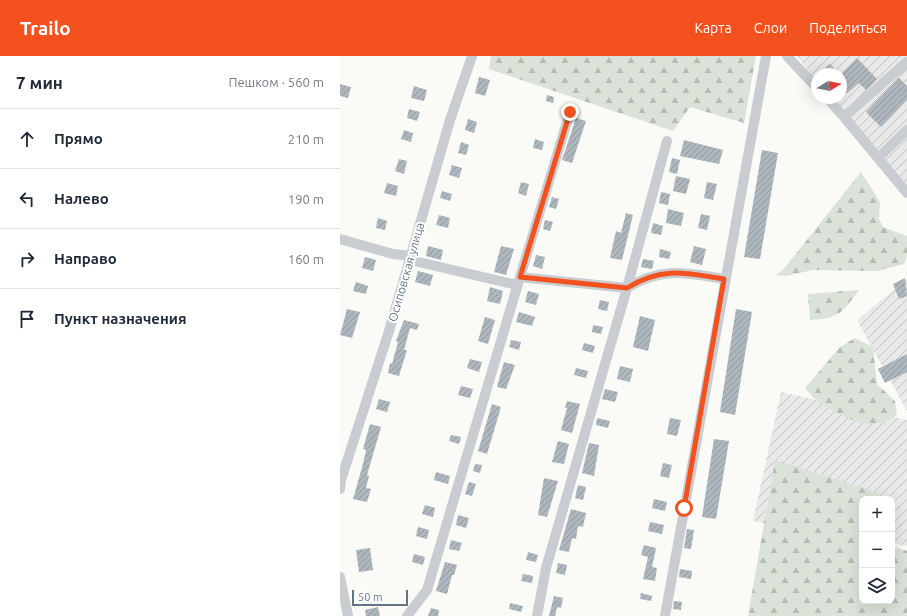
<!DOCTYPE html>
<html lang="ru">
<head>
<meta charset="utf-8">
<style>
  :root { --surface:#fff; --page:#f2f2f3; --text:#1f2937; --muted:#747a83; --line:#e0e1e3; --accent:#f3521e }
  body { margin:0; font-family:Ubuntu,sans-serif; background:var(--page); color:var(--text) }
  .controls { position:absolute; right:12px; bottom:12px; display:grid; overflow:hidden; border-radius:8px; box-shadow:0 4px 16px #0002 }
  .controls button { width:36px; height:36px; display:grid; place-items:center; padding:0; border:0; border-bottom:1px solid var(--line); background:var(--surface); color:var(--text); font:20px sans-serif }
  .compass { position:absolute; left:471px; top:12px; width:36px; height:36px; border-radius:50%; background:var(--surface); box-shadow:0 4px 16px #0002; rotate:80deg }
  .scale { position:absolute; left:12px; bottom:10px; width:56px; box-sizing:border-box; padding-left:4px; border:2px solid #627585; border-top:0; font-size:11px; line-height:14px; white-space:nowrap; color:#627585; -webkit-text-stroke:3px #fff; paint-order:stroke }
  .stop { position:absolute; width:12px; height:12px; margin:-9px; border:3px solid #f3521e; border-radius:50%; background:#fff }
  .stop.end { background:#f3521e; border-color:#fff; box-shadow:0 1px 4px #0008 }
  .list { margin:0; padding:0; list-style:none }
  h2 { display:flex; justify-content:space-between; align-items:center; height:52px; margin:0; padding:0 16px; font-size:17px }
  h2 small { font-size:13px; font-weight:400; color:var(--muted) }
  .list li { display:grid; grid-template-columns:26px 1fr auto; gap:12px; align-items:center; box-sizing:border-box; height:60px; padding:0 16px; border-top:1px solid var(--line) }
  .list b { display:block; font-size:15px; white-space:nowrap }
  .list em { font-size:13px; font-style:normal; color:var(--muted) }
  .icon { flex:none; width:22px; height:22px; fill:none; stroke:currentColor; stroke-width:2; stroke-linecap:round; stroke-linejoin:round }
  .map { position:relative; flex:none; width:567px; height:560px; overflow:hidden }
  header { display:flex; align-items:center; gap:24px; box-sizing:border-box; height:56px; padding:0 20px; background:var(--accent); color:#fff }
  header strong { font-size:19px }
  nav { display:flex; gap:22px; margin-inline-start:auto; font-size:14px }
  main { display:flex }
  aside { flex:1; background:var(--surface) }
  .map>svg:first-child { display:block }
  .industrial { fill:url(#industrial-furrows) }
  .forest { fill:url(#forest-firs) }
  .building { fill:url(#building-hatch) }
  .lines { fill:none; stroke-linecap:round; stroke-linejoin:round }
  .minor { stroke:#c9cdd1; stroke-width:10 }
  .route { stroke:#f3521e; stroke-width:5 }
  .labels { text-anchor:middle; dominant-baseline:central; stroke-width:4; stroke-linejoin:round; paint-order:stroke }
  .street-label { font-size:12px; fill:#627585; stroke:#fff }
</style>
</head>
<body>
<header>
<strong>Trailo</strong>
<nav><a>Карта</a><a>Слои</a><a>Поделиться</a></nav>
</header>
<main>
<aside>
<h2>7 мин<small>Пешком · 560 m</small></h2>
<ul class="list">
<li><svg class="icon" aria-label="ahead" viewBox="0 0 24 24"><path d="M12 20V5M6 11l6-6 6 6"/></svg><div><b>Прямо</b></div><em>210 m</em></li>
<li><svg class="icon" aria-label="left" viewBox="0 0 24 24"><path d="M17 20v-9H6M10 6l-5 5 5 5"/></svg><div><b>Налево</b></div><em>190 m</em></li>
<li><svg class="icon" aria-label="right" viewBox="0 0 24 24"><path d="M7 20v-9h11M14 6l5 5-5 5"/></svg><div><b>Направо</b></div><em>160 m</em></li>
<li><svg class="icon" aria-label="arrive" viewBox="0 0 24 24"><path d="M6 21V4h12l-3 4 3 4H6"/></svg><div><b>Пункт назначения</b></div></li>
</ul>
</aside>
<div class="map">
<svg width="567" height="560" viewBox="0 0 567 560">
  <defs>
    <pattern id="industrial-furrows" width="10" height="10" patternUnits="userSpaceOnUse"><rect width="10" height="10" fill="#e8e9e8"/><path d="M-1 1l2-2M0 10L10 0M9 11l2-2" fill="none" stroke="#bfc1c2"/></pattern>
    <pattern id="forest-firs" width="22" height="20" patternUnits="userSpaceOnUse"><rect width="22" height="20" fill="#dbe2d8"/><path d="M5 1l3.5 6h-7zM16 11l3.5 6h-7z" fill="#b5bcb5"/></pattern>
    <pattern id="building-hatch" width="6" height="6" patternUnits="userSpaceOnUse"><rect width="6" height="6" fill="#adb7bd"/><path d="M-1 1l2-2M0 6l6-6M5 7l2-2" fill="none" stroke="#90999f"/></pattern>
  </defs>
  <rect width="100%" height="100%" fill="#fafaf7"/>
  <path class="industrial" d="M457,0H567V142L489,42H501V18H477V26Z
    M567,223V355L517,264Z
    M441,336L567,364V490L552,487V443H538L539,437L435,405L424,467L413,465Z"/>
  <path class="forest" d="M151,0H416L404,67L350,51L333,75L149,13Z
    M521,116L540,146L539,163L543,171L567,180V199L564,208L537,215L473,214L446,220L436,219L443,214Z
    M519,234C503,256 499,263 470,264L468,238Z
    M515,282L533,291L537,328L555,345L557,359C533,375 514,367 491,353C480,347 473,343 465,332L500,291Z
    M435,404L540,437L538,443H522V545H552V490L567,495V560H408Z"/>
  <path class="building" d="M517,2L537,23L526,34L519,27L506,38L501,32V18Z
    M490,8L499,18H488L484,13Z
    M139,21L150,24L145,40L135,37Z
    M559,22L567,30V44L541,71L526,56Z
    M0,28L11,31L8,42L0,40Z
    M74,30L87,34L84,45L71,42Z
    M207,39L214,41L213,47L206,45Z
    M69,53L80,56L77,65L67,62Z
    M236,62L246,65L232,107L222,104Z
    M128,63L137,66L134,77L125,74Z
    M64,74L73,77L71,86L61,83Z
    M195,83L204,86L202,94L193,92Z
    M344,84L383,94L379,108L340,100Z
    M121,86L129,89L126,99L118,97Z
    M422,94L438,97L420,203L404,201Z
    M332,102L340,104L337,118L329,116Z
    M59,103L67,105L64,118L55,115Z
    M112,109L122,112L119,122L109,119Z
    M336,120L350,123L346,138L333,135Z
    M181,126L189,128L186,140L178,137Z
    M367,126L377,128L373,144L364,142Z
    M47,127L58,130L56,140L44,137Z
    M102,135L112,138L110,145L100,142Z
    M321,136L330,138L328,149L319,147Z
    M212,141L219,143L216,153L209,151Z
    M328,153L344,157L341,170L326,167Z
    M286,157L293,159L282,204L270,202L276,175L281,177Z
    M361,158L370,160L367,174L358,172Z
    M99,159L110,162L108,172L96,169Z
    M38,162L47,165L45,174L36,172Z
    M205,164L213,166L210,175L203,173Z
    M313,167L323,170L321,179L311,177Z
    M88,190L103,194L101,204L86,200Z
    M161,190L174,193L166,219L154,216Z
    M354,190L366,193L362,209L350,206Z
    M320,193L331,196L329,203L319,201Z
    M196,199L205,201L202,213L193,210Z
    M25,201L36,204L33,215L22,212Z
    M303,203L314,205L312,213L301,211Z
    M78,215L93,219L90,230L75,226Z
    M565,222L567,240L559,243L553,228Z
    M16,226L28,230L26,238L13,235Z
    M150,231L163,235L160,248L147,245Z
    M188,235L199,238L196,249L185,246Z
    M260,244L269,246L267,255L258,253Z
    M7,253L20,256L12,282L0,279Z
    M396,253L412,256L395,359L380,356Z
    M179,256L195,261L192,270L176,266Z
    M300,260L315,264L308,295L293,291Z
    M145,261L155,264L148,288L138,285Z
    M64,264L79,268L77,274L70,272L64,294H67L59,320L48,317L50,307L52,308L58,286L56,285Z
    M253,269L263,271L261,278L252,276Z
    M171,284L181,286L179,294L169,291Z
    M244,287L255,290L253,297L242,294Z
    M567,298V316L545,327L538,313Z
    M130,303L142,306L139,316L127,312Z
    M164,306L175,309L166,333L157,331Z
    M280,310L293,313L290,326L277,323Z
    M236,312L248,315L246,322L234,319Z
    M121,330L133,333L130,342L118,339Z
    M265,333L278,336L275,346L262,343Z
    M39,343L50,346L47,356L36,353Z
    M227,345L240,348L232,377L221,374L227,352H225Z
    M152,348L161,351L147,398L138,395Z
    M257,362L270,365L268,372L256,369Z
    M330,362L341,364L337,380L327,378Z
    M30,368L41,371L27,419L29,420L26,432L31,433L27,446L13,443L23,408L26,394L23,393Z
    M111,379L121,381L119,388L109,385Z
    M374,383L389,385L376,463L362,461Z
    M218,385L229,388L224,408L212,406Z
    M249,387L259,389L254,420L242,417Z
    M323,407L332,409L329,422L320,420Z
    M135,408L142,409L140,417L133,415Z
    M96,416L110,420L108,428L94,424Z
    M204,422L218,425L207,461L198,459Z
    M129,426L136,428L132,440L125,438Z
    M238,429L246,431L243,444L235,442Z
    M314,443L327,446L325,455L312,452Z
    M85,449L95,452L93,461L82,458Z
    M231,453L246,457L243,471L238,470L236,483L232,482L229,496L219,494Z
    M118,459L129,462L126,472L116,469Z
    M310,466L324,469L322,478L308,475Z
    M78,471L89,474L87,483L76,480Z
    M347,473L354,474L351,493L344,492Z
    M111,484L122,487L119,495L109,493Z
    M304,489L316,492L312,511L317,512L315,525L303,523L308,501L301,499Z
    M30,492L33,514L19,516L16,494Z
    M188,496L198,499L196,506L186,504Z
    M74,498L85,501L83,509L72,506Z
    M105,506L117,509L114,519H112L107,538L96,535Z
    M218,507L227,509L225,519L216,517Z
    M340,513L352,515L351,523L339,521Z
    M183,518L193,520L192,527L181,525Z
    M301,537L312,540L311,545L300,543Z
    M214,540L223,542L221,552L217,551L215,560H209Z
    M334,545L342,546L341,554L333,553Z
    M170,547L183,550L181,556L169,553Z
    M38,551L40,560H26L25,554Z
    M91,552L99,554L98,560H88Z"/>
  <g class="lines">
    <path class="minor" d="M447,0L477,32
      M487,42L504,61L567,137
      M504,61L567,6
      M538,102L567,74
      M0,183L53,198L71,200
      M70,204L177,229
      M180,221L287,232C322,210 346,217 385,223
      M0,433L1,424L49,275L110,64L132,0
      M0,521L8,560
      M67,560L87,534L180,221L230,56
      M197,560L206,512L287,232L327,85
      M325,560L426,0"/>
  </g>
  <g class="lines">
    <path class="route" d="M230,56L180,221L287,232C322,210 346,217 384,223L344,452"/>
  </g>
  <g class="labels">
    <g class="street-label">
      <text transform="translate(66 216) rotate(-74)">Осиповская улица</text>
    </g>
  </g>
</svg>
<div class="controls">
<button>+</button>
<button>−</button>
<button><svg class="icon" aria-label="layers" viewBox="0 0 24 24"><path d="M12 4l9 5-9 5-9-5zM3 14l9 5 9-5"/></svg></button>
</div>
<svg class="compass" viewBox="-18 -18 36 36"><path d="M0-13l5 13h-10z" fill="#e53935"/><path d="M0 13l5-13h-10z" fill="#747a83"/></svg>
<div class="scale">50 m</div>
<div class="stop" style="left:344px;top:452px"></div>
<div class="stop end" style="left:230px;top:56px"></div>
</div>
</main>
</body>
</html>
